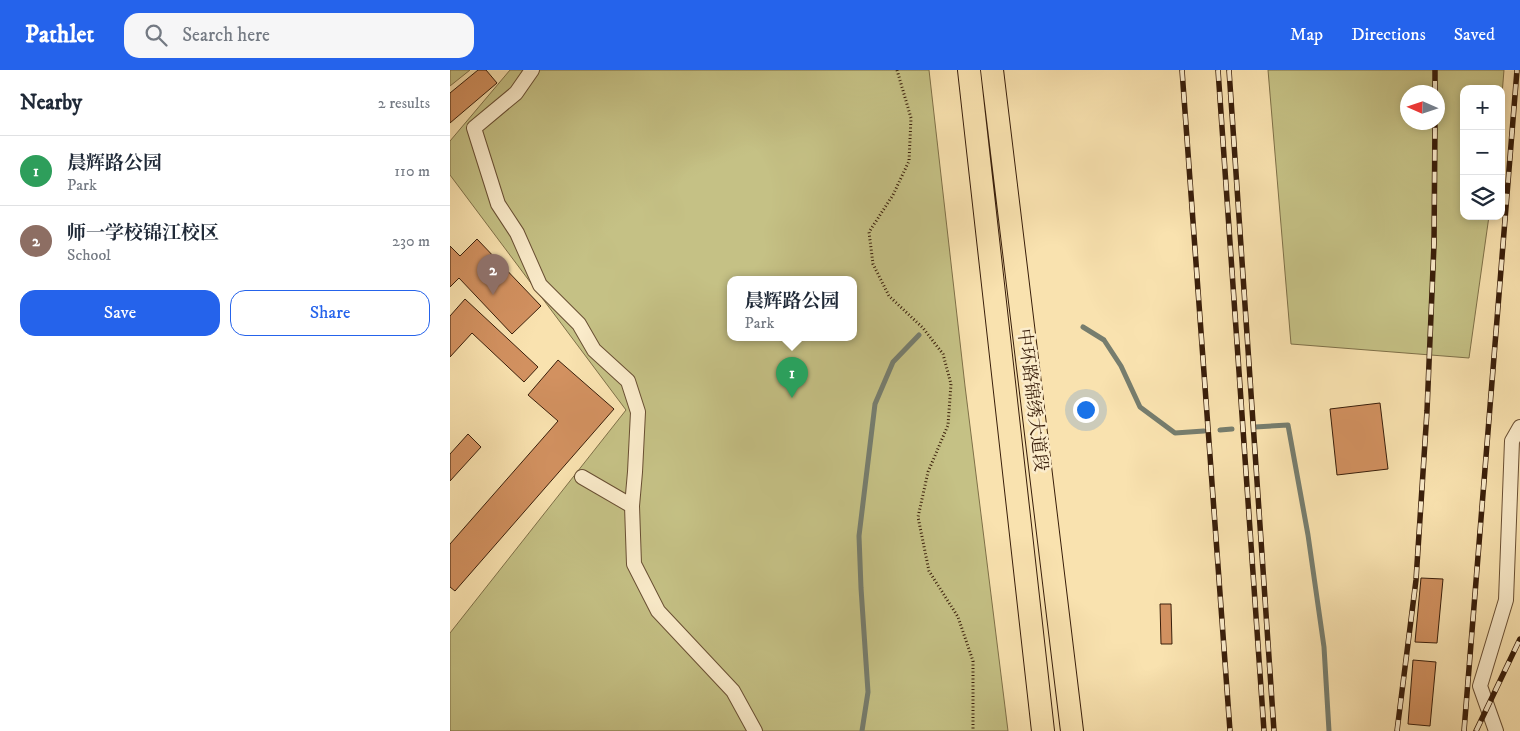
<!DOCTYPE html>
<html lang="en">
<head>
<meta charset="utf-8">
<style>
  :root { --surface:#fff; --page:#f6f6f7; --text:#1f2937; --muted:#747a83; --line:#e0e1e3; --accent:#2563eb }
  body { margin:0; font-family:"IM FELL DW Pica","Noto Serif SC",serif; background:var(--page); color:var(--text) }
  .controls { position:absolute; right:15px; top:15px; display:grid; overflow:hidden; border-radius:10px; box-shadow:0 2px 8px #0003 }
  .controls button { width:45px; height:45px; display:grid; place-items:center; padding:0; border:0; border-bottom:1px solid var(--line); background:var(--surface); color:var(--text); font:25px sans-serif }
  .compass { position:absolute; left:950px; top:15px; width:45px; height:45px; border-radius:50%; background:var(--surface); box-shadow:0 2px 8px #0003; rotate:273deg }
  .you { position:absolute; left:635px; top:339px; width:18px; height:18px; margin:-12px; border:4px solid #fff; border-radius:50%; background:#1a73e8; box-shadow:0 0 0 8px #1a73e833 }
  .badge { display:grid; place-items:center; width:32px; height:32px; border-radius:50%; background:var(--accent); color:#fff; font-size:16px; font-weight:700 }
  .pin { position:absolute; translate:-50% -41px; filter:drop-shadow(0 1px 2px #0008) }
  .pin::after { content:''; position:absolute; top:26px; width:18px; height:15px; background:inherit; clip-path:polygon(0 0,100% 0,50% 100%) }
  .popup { position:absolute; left:277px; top:206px; width:130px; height:65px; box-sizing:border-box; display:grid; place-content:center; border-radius:10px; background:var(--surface); filter:drop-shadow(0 1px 4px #0005); font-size:16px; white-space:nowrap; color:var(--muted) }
  .popup b { font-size:19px; color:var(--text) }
  .popup::after { content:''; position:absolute; left:50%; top:100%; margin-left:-10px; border:10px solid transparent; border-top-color:var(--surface) }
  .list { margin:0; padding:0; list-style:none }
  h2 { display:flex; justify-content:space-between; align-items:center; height:65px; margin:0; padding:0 20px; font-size:21px }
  h2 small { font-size:16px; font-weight:400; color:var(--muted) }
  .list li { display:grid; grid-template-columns:32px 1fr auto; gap:15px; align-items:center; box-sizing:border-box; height:70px; padding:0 20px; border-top:1px solid var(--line) }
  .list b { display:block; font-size:19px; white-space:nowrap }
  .list p { margin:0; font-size:16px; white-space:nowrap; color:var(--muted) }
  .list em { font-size:16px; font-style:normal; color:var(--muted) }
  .actions { display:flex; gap:10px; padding:15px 20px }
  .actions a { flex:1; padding:11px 0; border:1px solid var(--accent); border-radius:15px; text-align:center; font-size:18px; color:var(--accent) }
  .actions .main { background:var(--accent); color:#fff }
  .icon { flex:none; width:28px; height:28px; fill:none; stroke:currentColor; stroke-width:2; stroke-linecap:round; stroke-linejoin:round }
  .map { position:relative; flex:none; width:1070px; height:661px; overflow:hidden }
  header { display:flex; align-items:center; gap:30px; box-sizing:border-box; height:70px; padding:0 25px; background:var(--accent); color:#fff }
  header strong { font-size:24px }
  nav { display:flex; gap:28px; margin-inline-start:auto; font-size:18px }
  .search { width:350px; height:45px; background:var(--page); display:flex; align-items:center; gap:12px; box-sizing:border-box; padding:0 18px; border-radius:15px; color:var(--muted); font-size:19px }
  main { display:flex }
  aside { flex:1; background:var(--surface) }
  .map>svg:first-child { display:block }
  .green { fill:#c5c185; stroke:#7f7048; fill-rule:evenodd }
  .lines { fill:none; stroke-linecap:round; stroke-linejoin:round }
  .stream { stroke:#767d6e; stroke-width:5 }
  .building { fill:#d29160; stroke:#391e0a }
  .street-casing { stroke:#694f33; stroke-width:16 }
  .primary-casing { stroke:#391e0a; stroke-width:24 }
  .path { stroke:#391e0a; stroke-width:3; stroke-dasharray:1 2.5; stroke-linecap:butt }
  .street { stroke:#fbeccb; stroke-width:14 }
  .primary { stroke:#f9e2af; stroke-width:22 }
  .rail-casing { stroke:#391e0a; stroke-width:5.5 }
  .rail { stroke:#fbeccb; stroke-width:4; stroke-dasharray:11; stroke-linecap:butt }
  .labels { text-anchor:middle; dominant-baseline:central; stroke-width:5; stroke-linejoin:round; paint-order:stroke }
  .street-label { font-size:18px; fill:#391e0a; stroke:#fbeccb }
</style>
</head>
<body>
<header>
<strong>Pathlet</strong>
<div class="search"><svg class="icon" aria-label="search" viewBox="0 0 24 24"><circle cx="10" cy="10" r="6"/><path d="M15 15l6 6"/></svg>Search here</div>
<nav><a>Map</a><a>Directions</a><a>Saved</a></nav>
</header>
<main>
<aside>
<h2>Nearby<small>2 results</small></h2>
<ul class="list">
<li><span class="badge" style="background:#2e9e5b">1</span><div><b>晨辉路公园</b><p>Park</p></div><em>110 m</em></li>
<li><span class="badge" style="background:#8d6e63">2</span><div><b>师一学校锦江校区</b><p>School</p></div><em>230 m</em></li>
</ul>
<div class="actions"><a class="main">Save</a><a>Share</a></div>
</aside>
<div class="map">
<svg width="1070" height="661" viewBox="0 0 1070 661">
  <rect width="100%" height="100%" fill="#f9e2af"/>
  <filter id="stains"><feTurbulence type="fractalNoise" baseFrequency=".004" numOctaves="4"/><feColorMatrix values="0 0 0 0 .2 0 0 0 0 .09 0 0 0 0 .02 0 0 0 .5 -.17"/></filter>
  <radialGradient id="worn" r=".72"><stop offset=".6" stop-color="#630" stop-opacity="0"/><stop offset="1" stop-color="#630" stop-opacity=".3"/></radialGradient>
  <path class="green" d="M0,0H20L0,16Z
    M60,0H479L515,316L558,661H0V563L176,340L0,105V71ZM281,209H403V267H281Z
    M818,0H1054L1051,37V19H1014V146H1039L1019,288L841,274ZM958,22H988V52H958Z"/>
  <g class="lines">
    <path class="stream" d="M633,257L654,270L671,296L690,337L725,363L754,361
      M805,357L838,355L858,465L874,577L879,661
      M770,360L782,359
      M412,661L418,622L411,518L409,466L425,334L443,292L469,265"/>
  </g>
  <path class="building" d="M28,0H36L47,13L0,53V23Z
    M27,169L91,236L62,264L9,208L0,217V176L10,186Z
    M15,229L88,297L74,312L22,263L0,287V246Z
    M108,290L164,339L5,521L0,517V474L108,351L78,325Z
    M930,333L938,399L887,405L880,339Z
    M18,364L31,377L0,411V384Z
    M971,508L993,509L987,573L965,572Z
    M710,534H721L722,574H711Z
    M963,590L986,592L980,656L958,654Z"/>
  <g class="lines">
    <defs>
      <path id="street" d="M82,0L66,23L24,58L48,134L67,163L90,215L129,254L144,280L178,311L188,342L185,402L182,436L184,494L208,541L283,621L305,661
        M132,407L182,436
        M1046,661L1030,616L1056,530L1062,371L1070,357"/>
      <path id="primary" d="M519,0L593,661
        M542,0L622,661"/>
    </defs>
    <use href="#street" class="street-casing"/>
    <use href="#primary" class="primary-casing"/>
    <path class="path" d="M447,0L461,48L459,91L443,125L419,162L423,194L439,226L473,258L493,284L501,314L498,355L478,402L468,447L479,501L508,547L523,591V661"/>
    <use href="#street" class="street"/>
    <use href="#primary" class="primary"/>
    <defs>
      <path id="rail" d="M732,0L780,661
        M768,0L814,661
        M779,0L824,661
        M985,22V0
        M947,661L966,510L977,341L984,174L985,52
        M1014,661L1067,0
        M1026,661L1070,569"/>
    </defs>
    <use href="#rail" class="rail-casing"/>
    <use href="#rail" class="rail"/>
  </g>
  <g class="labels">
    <g class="street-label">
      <text transform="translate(582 330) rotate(83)">中环路锦绣大道段</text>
    </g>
  </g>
  <rect width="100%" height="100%" filter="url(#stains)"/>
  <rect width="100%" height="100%" fill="url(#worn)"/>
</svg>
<div class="controls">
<button>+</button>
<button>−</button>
<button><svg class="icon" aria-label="layers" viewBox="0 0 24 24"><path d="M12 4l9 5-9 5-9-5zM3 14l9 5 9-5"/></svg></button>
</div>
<svg class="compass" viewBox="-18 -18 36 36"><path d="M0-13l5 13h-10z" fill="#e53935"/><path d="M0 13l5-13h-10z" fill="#747a83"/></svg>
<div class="you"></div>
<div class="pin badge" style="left:342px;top:328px;background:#2e9e5b">1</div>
<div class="popup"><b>晨辉路公园</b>Park</div>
<div class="pin badge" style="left:43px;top:225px;background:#8d6e63">2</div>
</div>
</main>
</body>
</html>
